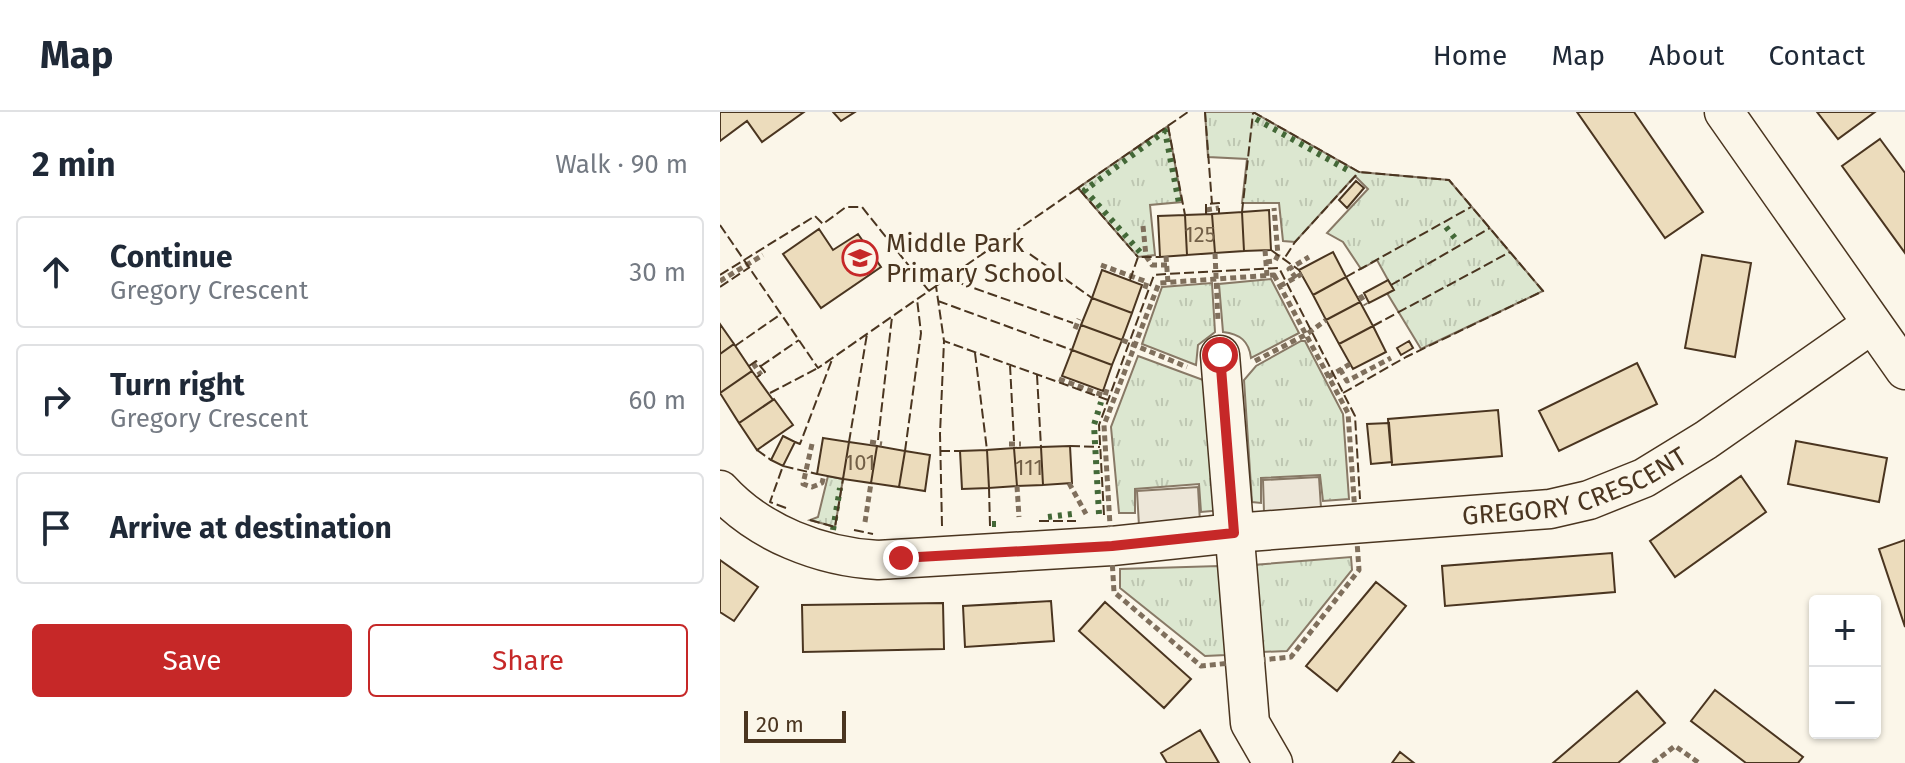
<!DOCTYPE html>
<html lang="en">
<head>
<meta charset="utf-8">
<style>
  :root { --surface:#fff; --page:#f2f2f3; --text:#1f2937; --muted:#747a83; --line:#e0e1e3; --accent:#c62828 }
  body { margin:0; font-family:"Fira Sans",sans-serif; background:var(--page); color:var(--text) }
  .controls { position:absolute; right:24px; bottom:24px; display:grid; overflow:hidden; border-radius:8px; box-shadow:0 2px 6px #0004 }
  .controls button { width:72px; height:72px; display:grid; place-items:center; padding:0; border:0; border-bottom:2px solid var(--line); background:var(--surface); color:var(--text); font:40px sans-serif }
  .scale { position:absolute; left:24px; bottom:20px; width:102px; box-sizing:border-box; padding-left:8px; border:4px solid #4a3520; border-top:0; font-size:22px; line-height:28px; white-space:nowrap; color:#4a3520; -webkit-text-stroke:6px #fbf6e9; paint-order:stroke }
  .stop { position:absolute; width:24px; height:24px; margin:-18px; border:6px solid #c62828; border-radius:50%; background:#fff }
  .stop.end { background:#c62828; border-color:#fff; box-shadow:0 2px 8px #0008 }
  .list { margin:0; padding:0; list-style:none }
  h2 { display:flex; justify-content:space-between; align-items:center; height:104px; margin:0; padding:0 32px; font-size:34px }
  h2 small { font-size:26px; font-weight:400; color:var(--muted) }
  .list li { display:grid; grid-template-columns:52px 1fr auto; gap:24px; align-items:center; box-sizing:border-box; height:112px; margin:0 16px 16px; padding:0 16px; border:2px solid var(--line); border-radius:8px }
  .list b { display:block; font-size:30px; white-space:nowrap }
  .list p { margin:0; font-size:26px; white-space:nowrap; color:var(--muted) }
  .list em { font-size:26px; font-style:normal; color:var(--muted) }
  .actions { display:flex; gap:16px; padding:24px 32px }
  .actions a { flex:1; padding:18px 0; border:2px solid var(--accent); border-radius:8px; text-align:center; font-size:28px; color:var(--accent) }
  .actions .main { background:var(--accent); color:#fff }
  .icon { flex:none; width:44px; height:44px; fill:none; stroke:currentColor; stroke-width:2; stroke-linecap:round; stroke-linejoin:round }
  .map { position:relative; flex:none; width:1185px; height:651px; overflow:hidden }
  header { display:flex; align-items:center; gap:48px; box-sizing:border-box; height:112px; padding:0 40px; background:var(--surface); border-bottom:2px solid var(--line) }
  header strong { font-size:38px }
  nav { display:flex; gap:44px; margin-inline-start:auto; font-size:28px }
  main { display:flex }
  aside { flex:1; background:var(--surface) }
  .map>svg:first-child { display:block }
  .grass { fill:url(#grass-tufts); stroke:#887966; stroke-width:2 }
  .parking { fill:#ede7d9; stroke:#887966; stroke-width:2 }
  .building { fill:#ecdcbc; stroke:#4a3520; stroke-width:2 }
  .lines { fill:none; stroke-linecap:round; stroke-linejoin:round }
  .minor-casing { stroke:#4a3520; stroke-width:41 }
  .path { stroke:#7f6f5c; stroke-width:5; stroke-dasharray:6 4; stroke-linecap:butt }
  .minor { stroke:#fbf6e9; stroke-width:38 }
  .hedge { stroke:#436837; stroke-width:6; stroke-dasharray:4 6; stroke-linecap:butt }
  .fence { stroke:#4a3520; stroke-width:2; stroke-dasharray:10 4; stroke-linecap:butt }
  .route { stroke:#c62828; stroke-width:10 }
  .labels { text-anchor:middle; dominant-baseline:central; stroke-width:6; stroke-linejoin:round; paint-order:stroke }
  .number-label { font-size:22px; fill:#725f47 }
  .poi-label { font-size:26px; fill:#4a3520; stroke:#fbf6e9; text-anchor:start }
  .street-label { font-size:26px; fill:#4a3520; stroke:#fbf6e9 }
</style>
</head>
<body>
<header>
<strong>Map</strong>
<nav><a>Home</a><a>Map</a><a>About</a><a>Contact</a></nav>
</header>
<main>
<aside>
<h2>2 min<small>Walk · 90 m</small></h2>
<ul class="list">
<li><svg class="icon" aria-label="ahead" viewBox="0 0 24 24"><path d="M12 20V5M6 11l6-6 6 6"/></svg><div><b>Continue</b><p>Gregory Crescent</p></div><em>30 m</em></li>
<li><svg class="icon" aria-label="right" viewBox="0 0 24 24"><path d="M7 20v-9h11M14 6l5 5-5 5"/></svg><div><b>Turn right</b><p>Gregory Crescent</p></div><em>60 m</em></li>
<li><svg class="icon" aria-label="arrive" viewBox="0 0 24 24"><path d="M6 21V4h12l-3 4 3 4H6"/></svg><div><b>Arrive at destination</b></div></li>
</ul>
<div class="actions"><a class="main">Save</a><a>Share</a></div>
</aside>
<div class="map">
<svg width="1185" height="651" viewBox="0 0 1185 651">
  <defs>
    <pattern id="grass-tufts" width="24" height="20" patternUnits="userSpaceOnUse" patternTransform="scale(2)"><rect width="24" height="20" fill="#dce7d0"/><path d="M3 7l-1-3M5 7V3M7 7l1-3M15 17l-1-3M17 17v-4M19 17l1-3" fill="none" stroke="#bec7b2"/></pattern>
  </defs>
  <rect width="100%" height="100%" fill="#fbf6e9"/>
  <path class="grass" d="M485,0H533L639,60L729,68L823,179L701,237L667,181L673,177L657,148L641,157L623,130L607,121L648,77L635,64L575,130L563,129L559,91H522L527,47L488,45Z
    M448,14L462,90L430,93L435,143L418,145L358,76Z
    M551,167L579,221L531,246C529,229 520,222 503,220L499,172Z
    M492,171L495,220L478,233L476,253L422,232L442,175Z
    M581,229H585L623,302L629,387L603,389L600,363L541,366V391L532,390L524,268L536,254Z
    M418,244L494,272L503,398L481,400L479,372L415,377V401H399L391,315Z
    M108,364L123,367L115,415L90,408L98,405Z
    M631,445L632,458L567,539L541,540L533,453Z
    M499,454L506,543L485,544L400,476V457Z"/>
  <path class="parking" d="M599,365L601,396L544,400L543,368Z
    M478,375L480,410L419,414L417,379Z"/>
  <path class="building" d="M0,0H84L42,30L27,9L0,29Z
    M113,0H135L121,9Z
    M857,0H914L983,100L945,126Z
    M1097,0H1155L1118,27Z
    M1160,27L1185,61V141L1122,54Z
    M636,69L644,76L627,96L619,88Z
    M549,98L551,138L524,139L522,100Z
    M522,100L524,139L495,141L492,102Z
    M492,102L495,141L467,143L465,103Z
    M465,103L467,143L440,145L438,104Z
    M99,117L113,138L138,122L161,155L101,196L63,142Z
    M613,140L626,165L593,183L579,158Z
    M982,143L1031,151L1015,245L965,236Z
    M382,158L422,173L412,201L372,186Z
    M626,165L640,190L606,208L593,183Z
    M668,168L674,178L649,191L644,181Z
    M372,186L412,201L402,228L361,213Z
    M640,190L653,214L619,232L606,208Z
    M0,212L14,232L0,242Z
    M361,213L402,228L392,253L352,238Z
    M653,214L666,240L633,257L619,232Z
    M689,229L693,236L681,243L677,236Z
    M14,232L32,259L0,281V242Z
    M352,238L392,253L383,279L342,264Z
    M917,251L937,292L839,339L819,299Z
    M32,259L53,288L19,311L0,281Z
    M54,287L73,313L37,338L19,311Z
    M778,298L782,344L672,353L668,307Z
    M669,311L672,350L651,352L647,312Z
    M63,324L75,330L63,354L51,348Z
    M103,326L129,330L123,367L97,362Z
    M1076,329L1167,346L1159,390L1068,372Z
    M129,330L157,334L151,371L123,367Z
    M157,334L185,339L179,375L151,371Z
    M350,334L352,371L323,373L321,335Z
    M321,335L323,373L297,374L294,336Z
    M294,336L297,374L269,376L267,338Z
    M267,338L269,376L242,377L240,339Z
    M185,339L210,343L205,379L179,375Z
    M1021,364L1046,400L955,465L930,429Z
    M1185,428V515L1159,437Z
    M892,441L895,480L725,494L722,454Z
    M0,448L38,475L14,509L0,500Z
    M656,470L686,494L617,579L586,554Z
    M331,489L334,529L245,535L243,494Z
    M385,490L471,567L444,596L359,519Z
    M223,491L224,537L83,540L82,493Z
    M995,578L1083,645L1078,651H1026L971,609Z
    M917,579L945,611L898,651H833Z
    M480,618L499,651H447L441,641Z
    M680,640L694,651H672Z"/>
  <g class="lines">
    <defs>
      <g id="minor">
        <path d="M1004,0L1185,258"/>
        <path d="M500,243L530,611L553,651"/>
        <path id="s1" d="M0,378C39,421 101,445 158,448L392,434L514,421L830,397L869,388L924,366L986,328L1152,212"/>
      </g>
    </defs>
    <use href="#minor" class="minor-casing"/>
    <path class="path" d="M486,98L499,96
      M423,114L426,144L432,153H447
      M545,138L547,164
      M495,141L498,210
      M446,144L448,171
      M546,150L555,149L558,143L554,96
      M381,153L427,170L424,179
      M554,163L628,301L639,458L571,545L481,554L394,480L384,313L439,171Z
      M576,166L569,157L589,145
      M0,169L43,143
      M560,174L582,162
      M640,183L646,193
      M355,217L359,207
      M402,228L467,255
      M535,249L587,222L606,208
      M33,251L41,263
      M620,257L627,269L671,246
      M608,265L630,252
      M339,267L385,284L387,277
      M150,330L162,332
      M92,332L83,372L92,375L102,371L104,363
      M289,332H301
      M349,371L366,402
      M297,374L299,405
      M145,410L151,371
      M933,651L955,634L979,651"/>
    <use href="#minor" class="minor"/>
    <path class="hedge" d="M536,7L631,60
      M726,115L738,130
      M420,140L365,78L445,19L459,91
      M379,402L374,313L381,290
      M328,405L352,402
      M272,412H276
      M113,418L120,376"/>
    <path class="fence" d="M485,0L492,92
      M533,0L639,60L575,130L564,147
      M448,14L465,103
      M360,78L358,76L468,0
      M522,100L533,1
      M486,102V92L499,91V101
      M0,113L98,256L216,174
      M287,126L372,186
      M551,138L579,158
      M0,163L95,104L103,112L126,95H142L209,179
      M626,165L751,95
      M228,167L353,211
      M410,168L418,145H440
      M671,173L770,116
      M0,175L30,155
      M218,189L352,238
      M653,214L790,140
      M15,234L61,202
      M255,241L267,338
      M290,253L294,329
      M29,254L36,249L45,260L37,265
      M41,254L79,228
      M317,263L321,335
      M50,281L98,256
      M623,281L686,245L823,179L729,68L639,60
      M388,288L224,229L216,174L358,76L418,145
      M158,328L172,205
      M75,330L80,332L113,245
      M129,330L147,222
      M350,334L380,335
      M37,338L51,348
      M185,339L201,221L197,187
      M220,339H240
      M269,376L270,414H274
      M66,396L50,390L63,354L97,362
      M384,403L379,313L434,163L447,162L559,156L635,304L640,387
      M90,408L115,415L123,367
      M319,409H356
      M222,414L220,322L224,229
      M134,418L153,422"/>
  </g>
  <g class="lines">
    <path class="route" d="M181,446L392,434L514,421L500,243"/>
  </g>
  <defs>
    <symbol id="school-ring" viewBox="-11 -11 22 22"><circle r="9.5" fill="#fbf6e9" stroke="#c62828" stroke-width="1.5"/><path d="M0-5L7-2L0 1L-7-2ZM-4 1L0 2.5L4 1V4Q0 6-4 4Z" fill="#c62828"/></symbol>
  </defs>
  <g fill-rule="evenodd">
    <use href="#school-ring" x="120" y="126" width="40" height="40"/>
  </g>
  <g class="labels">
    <g class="number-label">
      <text x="480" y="122">125</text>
      <text x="140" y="350">101</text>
      <text x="309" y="355">111</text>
    </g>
    <g class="poi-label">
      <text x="166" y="131">Middle Park<tspan x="166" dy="30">Primary School</tspan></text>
    </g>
    <g class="street-label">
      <text stroke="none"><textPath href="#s1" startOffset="880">GREGORY CRESCENT</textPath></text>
    </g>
  </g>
</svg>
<div class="controls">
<button>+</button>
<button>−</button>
</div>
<div class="scale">20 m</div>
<div class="stop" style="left:500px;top:243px"></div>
<div class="stop end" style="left:181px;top:446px"></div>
</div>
</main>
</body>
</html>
